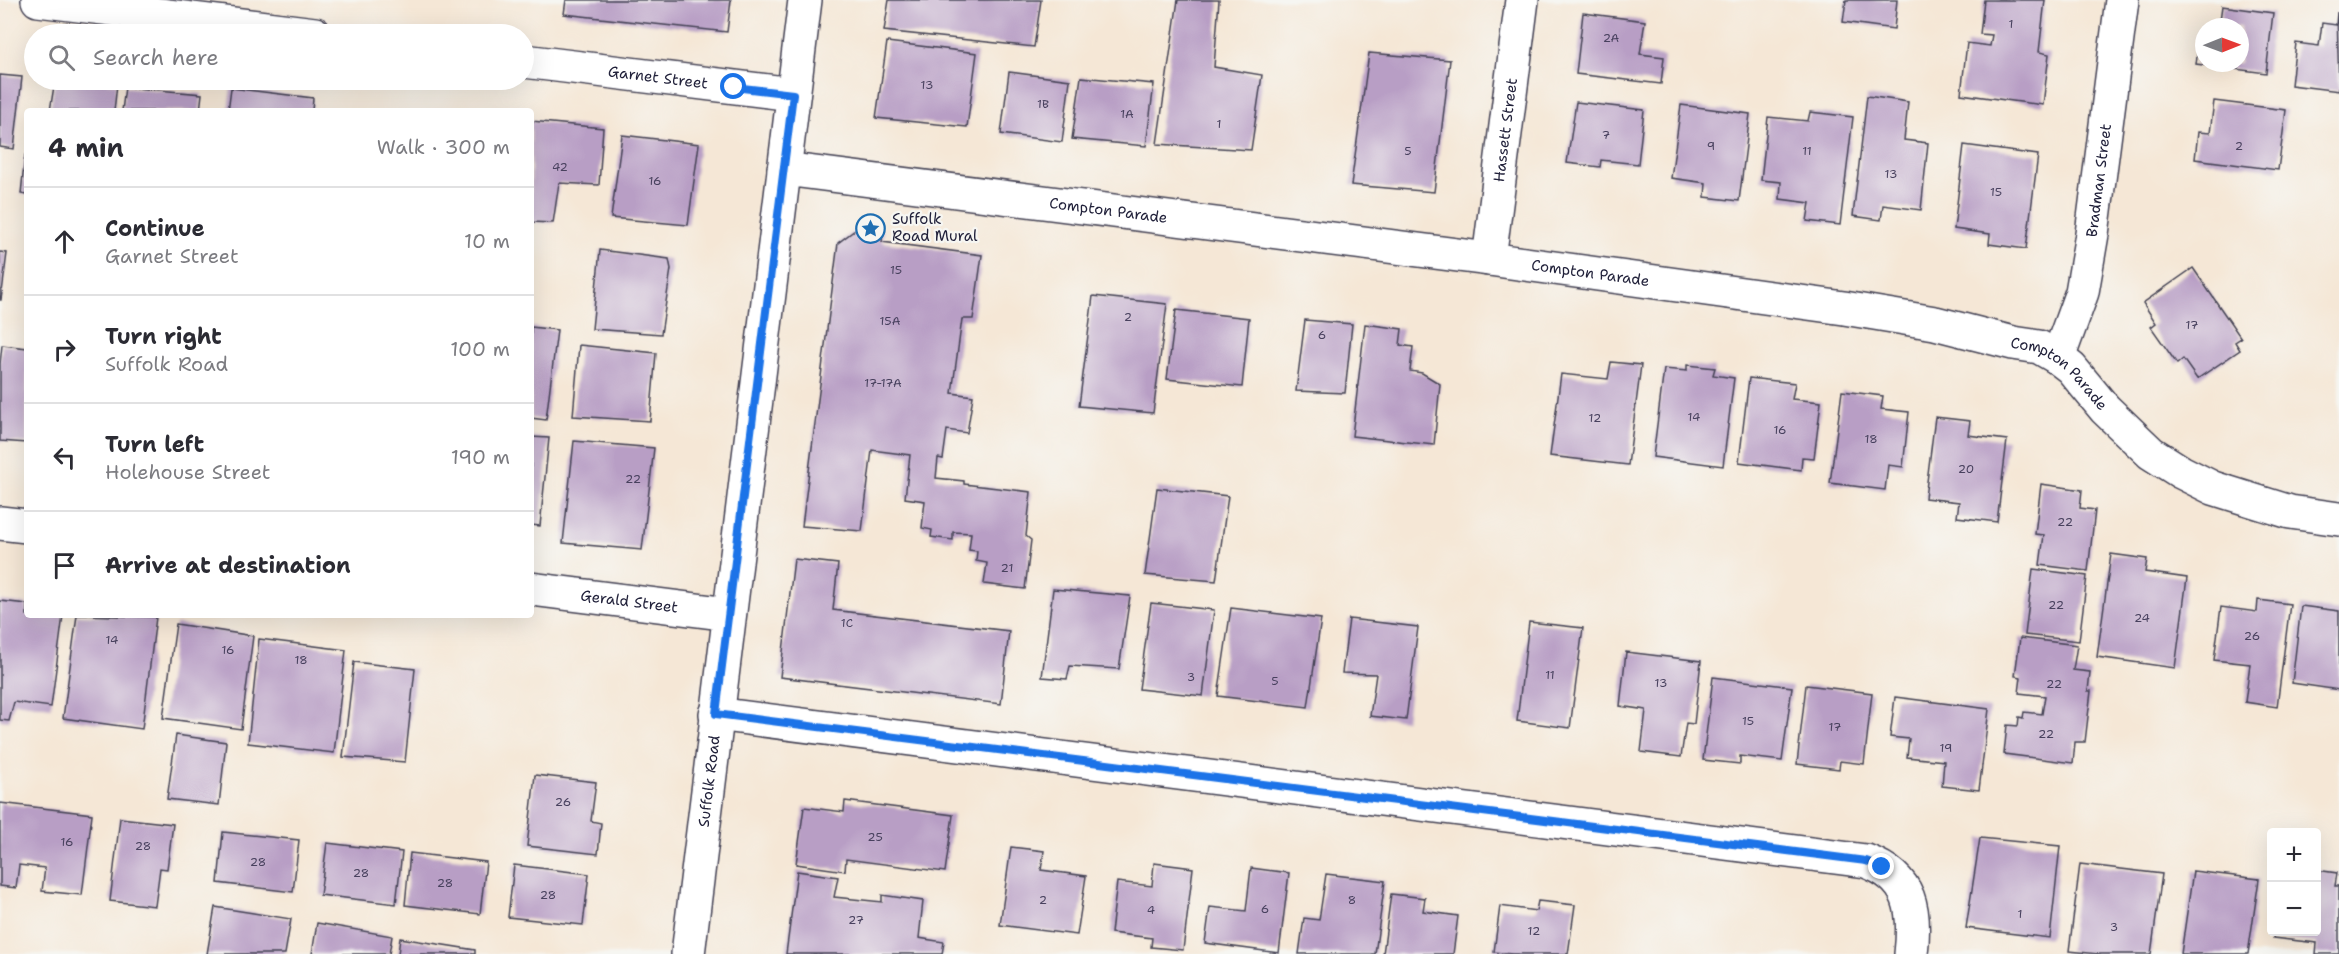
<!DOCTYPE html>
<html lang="en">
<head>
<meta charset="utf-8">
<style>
  :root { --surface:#fff; --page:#f2f2f3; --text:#2b2b33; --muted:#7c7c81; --line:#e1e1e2 }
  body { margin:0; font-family:"Shantell Sans",sans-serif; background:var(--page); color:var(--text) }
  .controls { position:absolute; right:18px; bottom:18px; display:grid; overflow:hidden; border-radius:6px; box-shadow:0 6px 24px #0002 }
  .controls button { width:54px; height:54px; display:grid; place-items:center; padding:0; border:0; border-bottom:2px solid var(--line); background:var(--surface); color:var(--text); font:30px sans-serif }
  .compass { position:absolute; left:2195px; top:18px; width:54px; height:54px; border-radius:50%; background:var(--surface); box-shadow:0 6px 24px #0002; rotate:89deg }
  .stop { position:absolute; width:18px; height:18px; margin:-14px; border:4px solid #1a73e8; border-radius:50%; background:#fff }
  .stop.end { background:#1a73e8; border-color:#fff; box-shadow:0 2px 6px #0008 }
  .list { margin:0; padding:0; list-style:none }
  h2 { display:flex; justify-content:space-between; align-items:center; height:78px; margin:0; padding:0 24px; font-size:26px }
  h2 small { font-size:20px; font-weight:400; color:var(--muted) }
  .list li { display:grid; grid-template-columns:39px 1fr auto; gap:18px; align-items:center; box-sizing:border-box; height:108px; padding:0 24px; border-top:2px solid var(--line) }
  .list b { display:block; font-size:22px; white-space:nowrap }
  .list p { margin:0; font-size:20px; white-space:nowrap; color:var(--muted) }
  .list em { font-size:20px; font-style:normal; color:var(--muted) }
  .icon { flex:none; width:33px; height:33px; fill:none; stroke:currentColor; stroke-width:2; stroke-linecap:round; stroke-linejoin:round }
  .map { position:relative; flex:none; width:2339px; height:954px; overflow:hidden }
  .search { position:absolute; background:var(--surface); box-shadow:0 6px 24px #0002; left:24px; top:24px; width:510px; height:66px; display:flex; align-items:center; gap:15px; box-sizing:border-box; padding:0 21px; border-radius:33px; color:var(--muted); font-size:22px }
  .panel { position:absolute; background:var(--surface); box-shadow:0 6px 24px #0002; left:24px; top:108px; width:510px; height:510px; border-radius:6px }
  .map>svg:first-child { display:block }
  .building { fill:#b89ec5 }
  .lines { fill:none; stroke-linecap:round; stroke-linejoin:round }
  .minor-casing { stroke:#424052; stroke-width:36 }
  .minor { stroke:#fff; stroke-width:33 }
  .route { stroke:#1a73e8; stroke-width:8 }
  .labels { text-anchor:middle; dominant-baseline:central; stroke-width:4.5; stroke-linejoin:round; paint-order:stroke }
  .number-label { font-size:12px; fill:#48415e }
  .street-label { font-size:15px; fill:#22223b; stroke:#f6f6f2 }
  .poi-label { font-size:15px; fill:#22223b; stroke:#f6f6f2; text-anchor:start }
</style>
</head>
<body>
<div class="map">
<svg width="2339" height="954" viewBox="0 0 2339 954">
  <rect width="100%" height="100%" fill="#f6f6f2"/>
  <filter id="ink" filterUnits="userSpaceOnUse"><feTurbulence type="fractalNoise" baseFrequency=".0167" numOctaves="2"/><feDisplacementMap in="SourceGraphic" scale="12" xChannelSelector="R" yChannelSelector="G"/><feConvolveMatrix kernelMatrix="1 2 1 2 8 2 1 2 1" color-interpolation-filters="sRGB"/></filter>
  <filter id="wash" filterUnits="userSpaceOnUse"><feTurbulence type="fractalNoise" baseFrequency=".008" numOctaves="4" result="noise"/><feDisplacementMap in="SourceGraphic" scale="24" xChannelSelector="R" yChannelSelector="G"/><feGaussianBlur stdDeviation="1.35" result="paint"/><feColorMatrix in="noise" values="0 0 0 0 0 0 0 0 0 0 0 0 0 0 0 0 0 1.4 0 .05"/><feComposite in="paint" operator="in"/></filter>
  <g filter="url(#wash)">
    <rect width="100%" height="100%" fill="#f5e7d6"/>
    <g id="blocks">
      <path class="building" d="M566,0H731L727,32L564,14Z
        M889,0H1041L1034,47L884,31Z
        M1178,0H1219L1214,67L1262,75L1251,150L1157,144Z
        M1846,0H1897L1894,29L1843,22Z
        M1984,0H2045L2039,52L2049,54L2043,105L1961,94L1967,43L1990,46L1992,35L1980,34Z
        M2222,6L2273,13L2266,73L2196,64L2200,33L2204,34V63H2240V27H2219Z
        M2337,12L2339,91L2291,85L2296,43L2319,46L2322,23L2336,25Z
        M1583,13L1645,21L1640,54L1664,57L1661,84L1576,74Z
        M887,42L977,53L967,127L876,118Z
        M1369,53L1450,60L1434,192L1351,185Z
        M1009,72L1070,80L1062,142L1001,134Z
        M0,75L22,77L14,149L0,147Z
        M1081,77L1154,84L1146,146L1072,139Z
        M55,80H88L117,84L114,111H50Z
        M125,87L202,94L200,111H122Z
        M231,88L313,98L312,111H228Z
        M1867,96L1908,102L1904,140L1928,143L1921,210L1883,205L1881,220L1853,216Z
        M2214,101L2286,110L2278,170L2195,159L2198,132L2210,133Z
        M1576,102L1644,110L1638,164L1601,160L1600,167L1567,163Z
        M1681,105L1750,114L1739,201L1705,197L1706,183L1671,178Z
        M1810,112L1853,117L1840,225L1807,221L1810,203L1780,199L1781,182L1761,180L1768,117L1808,121Z
        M531,121L603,128L599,185L559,183L553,223L531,222Z
        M622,135L699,144L688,225L611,218Z
        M1964,145L2038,155L2026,249L1989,244L1990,234L1954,229Z
        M25,155H27V195L21,194Z
        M859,227L883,230L882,242L982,255L973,319H962L952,393L973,396L967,433L947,430L943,459L938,458L936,478L964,481V484L1031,492L1026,536L1031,540L1025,589L984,584L987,563L976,561L977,551L969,550L971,533L953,532V540L931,537L932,530L922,528L925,501L905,498L910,455L872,450L862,531L802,526L838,243Z
        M600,250L669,259L671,269L661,334L592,329Z
        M0,252L7,253L1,300H0Z
        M2193,268L2241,338L2235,342L2240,350L2197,379L2183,359L2177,364L2151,327L2156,323L2143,303Z
        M1093,296L1167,304L1153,413L1079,406Z
        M1176,310L1249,318L1242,387L1167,379Z
        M1305,320L1352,324L1345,393L1296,391Z
        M1365,324L1402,329L1400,345L1413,347L1410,371L1422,373L1440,384L1434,445L1352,436Z
        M531,327L557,330L546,420L531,418Z
        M2,345L27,348V443L0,441V364Z
        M579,345L656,353L650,421L573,416Z
        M1611,362L1641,365L1628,465L1550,456L1561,374L1608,379Z
        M1687,365L1715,368L1713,375L1734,378L1723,466L1653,457L1664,369L1687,371Z
        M1749,378L1795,383L1792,399L1821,402L1814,458L1802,457L1801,470L1739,462Z
        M1842,391L1883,396L1881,409L1909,412L1903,467L1888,465L1885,490L1830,483Z
        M1935,417L1970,421L1968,435L2007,440L1997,522L1957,517L1959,502L1925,498Z
        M531,437L549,438L540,526L531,525Z
        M574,441L654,448L642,550L563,543Z
        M2041,484L2082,490L2080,508L2095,510L2088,571L2040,565L2044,535L2035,534Z
        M1157,488L1228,496L1216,581L1145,575Z
        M2111,554L2147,559L2145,572L2187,578L2175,668L2097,657Z
        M794,559L838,564L833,610L1009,631L1001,704L780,677Z
        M2033,569L2087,576L2079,641L2025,635Z
        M1053,589L1130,596L1119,669L1070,666L1067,679L1042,677Z
        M2258,600L2290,604L2277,707L2245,702L2250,664L2214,660L2221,607L2257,612Z
        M0,601L27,604V615H63L51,707L14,702L9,721L0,720Z
        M1151,603L1214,610L1203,696L1139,689Z
        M2301,606L2339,611V690L2292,683Z
        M1231,608L1321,619L1308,707L1218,696Z
        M77,615L156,617L142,729L63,718Z
        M1349,619L1418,627L1406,720L1370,716L1376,674L1342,673Z
        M1529,622L1583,628L1570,728L1517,721Z
        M176,624L253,636L241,729L163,718Z
        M2020,638L2077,645L2073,670L2090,672L2088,691H2091L2085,742H2075L2073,763L2004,754L2007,725L2018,726L2019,717L2023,718L2024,712L2042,714L2045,696L2019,693L2021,677L2015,676Z
        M259,639L346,650L334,753L248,743Z
        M1626,652L1701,661L1694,724L1686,723L1681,757L1641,752L1646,710L1620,706Z
        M354,662L415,669L405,762L343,757Z
        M1713,677L1792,687L1782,761L1740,756V764L1703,760Z
        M1806,685L1872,693L1864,764L1840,761L1839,769L1797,764Z
        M1895,697L1989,709L1979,790L1942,786L1944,761L1907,757L1909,739L1890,737Z
        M176,735L226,742L219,805L167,799Z
        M535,775L596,782L591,821L601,823L598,854L527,846Z
        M845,801L953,815L945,872L846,859L845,871L796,864L804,807L844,812Z
        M0,803L92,814L82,895L42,891L45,868L19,865L16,888L0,886Z
        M120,818L173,824L167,869L160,868L155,906L110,901Z
        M223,832L299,840L293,892L218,883Z
        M1980,838L2060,846L2050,938L1966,928Z
        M327,843L402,852L396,904L320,895Z
        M1011,847L1044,851L1041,870L1086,876L1077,935L1000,925Z
        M410,853L486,862L480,914L405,905Z
        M1154,863L1193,868L1183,950L1151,947L1152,938L1111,933L1117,882L1152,886Z
        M2080,864L2162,874L2151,954H2099L2069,951Z
        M514,865L589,874L583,925L508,917Z
        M1251,868L1289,873L1279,953L1205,943L1210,907L1246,911Z
        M2316,870L2337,873L2335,886H2339V954H2316L2317,943L2273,938L2274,932H2316Z
        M797,871L838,877L834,897L882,902V895L923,901L919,938L944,942L942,954H786Z
        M2193,871L2259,879L2248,954H2181Z
        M1326,874L1385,881L1375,954H1299L1304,918L1319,920Z
        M1391,894L1425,898L1423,911L1458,916L1453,954H1383Z
        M1538,901L1575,905L1568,954H1512L1494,952L1500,906L1536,911Z
        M215,907L291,919L285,954H207Z
        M317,923L392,936L389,954H312Z
        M400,938L475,950V954H398Z"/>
    </g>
  </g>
  <g filter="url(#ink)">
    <use href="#blocks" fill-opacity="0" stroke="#424052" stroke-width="1.5"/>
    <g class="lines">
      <defs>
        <g id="minor">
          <path d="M38,0L315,34"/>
          <path id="s1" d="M524,61L793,94"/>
          <path id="s2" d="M784,169L1489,259L1844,308L1935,323L2013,343L2039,347L2058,358L2071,368L2105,409L2151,453L2181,472L2213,488L2290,512L2339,519"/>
          <path id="s3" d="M1489,259L1522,0"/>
          <path id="s4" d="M2058,358L2082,292L2092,234L2122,0"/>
          <path d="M0,523L27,526"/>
          <path id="s5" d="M531,589L729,614"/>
          <path d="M716,714L1866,861C1912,878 1916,910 1911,954"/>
          <path id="s6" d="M688,954L805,0"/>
        </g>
      </defs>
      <use href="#minor" class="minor-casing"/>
      <use href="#minor" class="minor"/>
    </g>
  </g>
  <g class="lines" filter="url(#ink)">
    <path class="route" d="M734,87L793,94L716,714L1866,861L1882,867"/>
  </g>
  <defs>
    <symbol id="sight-ring" viewBox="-11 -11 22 22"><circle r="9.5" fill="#f6f6f2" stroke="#1f6fb2" stroke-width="1.5"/><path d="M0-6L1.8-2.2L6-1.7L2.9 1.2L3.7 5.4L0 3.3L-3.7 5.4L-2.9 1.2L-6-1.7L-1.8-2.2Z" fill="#1f6fb2"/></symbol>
  </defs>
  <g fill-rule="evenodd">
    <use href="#sight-ring" x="854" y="212" width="33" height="33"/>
  </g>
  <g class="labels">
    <g class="number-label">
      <text x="2011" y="24">1</text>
      <text x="1611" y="38">2A</text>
      <text x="927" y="85">13</text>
      <text x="1043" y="104">1B</text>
      <text x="1127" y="114">1A</text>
      <text x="1219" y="124">1</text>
      <text x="1606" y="135">7</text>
      <text x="1711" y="146">9</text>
      <text x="2239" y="146">2</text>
      <text x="1408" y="151">5</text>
      <text x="1807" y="151">11</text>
      <text x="560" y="167">42</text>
      <text x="1891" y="174">13</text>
      <text x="655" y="181">16</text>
      <text x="1996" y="192">15</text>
      <text x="896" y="270">15</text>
      <text x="1128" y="317">2</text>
      <text x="890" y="321">15A</text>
      <text x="2192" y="325">17</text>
      <text x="1322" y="335">6</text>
      <text x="883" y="383">17-17A</text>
      <text x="1694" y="417">14</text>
      <text x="1595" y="418">12</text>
      <text x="1780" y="430">16</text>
      <text x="1871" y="439">18</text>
      <text x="1966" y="469">20</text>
      <text x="633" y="479">22</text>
      <text x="2065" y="522">22</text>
      <text x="1007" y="568">21</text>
      <text x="2056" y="605">22</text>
      <text x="2142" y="618">24</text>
      <text x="847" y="623">1C</text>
      <text x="2252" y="636">26</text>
      <text x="112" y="640">14</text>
      <text x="228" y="650">16</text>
      <text x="301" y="660">18</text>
      <text x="1550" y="675">11</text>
      <text x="1191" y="677">3</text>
      <text x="1275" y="681">5</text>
      <text x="1661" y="683">13</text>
      <text x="2054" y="684">22</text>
      <text x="1748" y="721">15</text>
      <text x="1835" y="727">17</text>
      <text x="2046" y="734">22</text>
      <text x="1946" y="748">19</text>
      <text x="563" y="802">26</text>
      <text x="875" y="837">25</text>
      <text x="67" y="842">16</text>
      <text x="143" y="846">28</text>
      <text x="258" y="862">28</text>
      <text x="361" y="873">28</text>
      <text x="445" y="883">28</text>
      <text x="548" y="895">28</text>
      <text x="1043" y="900">2</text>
      <text x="1352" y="900">8</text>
      <text x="1265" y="909">6</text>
      <text x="1151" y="910">4</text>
      <text x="2020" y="914">1</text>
      <text x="856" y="920">27</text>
      <text x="2114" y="927">3</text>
      <text x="1534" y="931">12</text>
    </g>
    <g class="street-label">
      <text stroke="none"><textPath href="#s1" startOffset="135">Garnet Street</textPath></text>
      <text stroke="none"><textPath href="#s3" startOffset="130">Hassett Street</textPath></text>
      <text stroke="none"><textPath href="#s4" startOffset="183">Bradman Street</textPath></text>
      <text stroke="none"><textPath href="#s2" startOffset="327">Compton Parade</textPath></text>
      <text stroke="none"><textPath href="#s2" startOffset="813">Compton Parade</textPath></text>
      <text stroke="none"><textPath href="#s2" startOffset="1299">Compton Parade</textPath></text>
      <text stroke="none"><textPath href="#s5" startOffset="99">Gerald Street</textPath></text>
      <text stroke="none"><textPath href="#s6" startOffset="174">Suffolk Road</textPath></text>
    </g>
    <g class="poi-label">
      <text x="892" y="219">Suffolk<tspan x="892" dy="17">Road Mural</tspan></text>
    </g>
  </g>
</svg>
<div class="controls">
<button>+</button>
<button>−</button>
</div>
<svg class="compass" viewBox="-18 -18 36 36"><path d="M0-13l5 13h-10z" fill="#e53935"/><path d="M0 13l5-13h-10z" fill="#7c7c81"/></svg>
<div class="stop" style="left:734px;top:87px"></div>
<div class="stop end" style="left:1882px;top:867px"></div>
<div class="search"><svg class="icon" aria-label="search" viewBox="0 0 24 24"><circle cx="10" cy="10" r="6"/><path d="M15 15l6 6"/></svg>Search here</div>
<section class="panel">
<h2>4 min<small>Walk · 300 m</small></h2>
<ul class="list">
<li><svg class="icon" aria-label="ahead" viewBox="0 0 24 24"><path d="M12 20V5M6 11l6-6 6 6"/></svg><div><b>Continue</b><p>Garnet Street</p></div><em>10 m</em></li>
<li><svg class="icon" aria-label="right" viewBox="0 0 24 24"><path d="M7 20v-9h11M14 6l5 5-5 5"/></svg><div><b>Turn right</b><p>Suffolk Road</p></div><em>100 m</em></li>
<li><svg class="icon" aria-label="left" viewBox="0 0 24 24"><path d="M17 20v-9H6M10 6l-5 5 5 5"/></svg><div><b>Turn left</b><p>Holehouse Street</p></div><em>190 m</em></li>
<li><svg class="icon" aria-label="arrive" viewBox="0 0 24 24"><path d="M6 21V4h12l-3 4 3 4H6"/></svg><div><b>Arrive at destination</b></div></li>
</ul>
</section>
</div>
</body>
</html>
